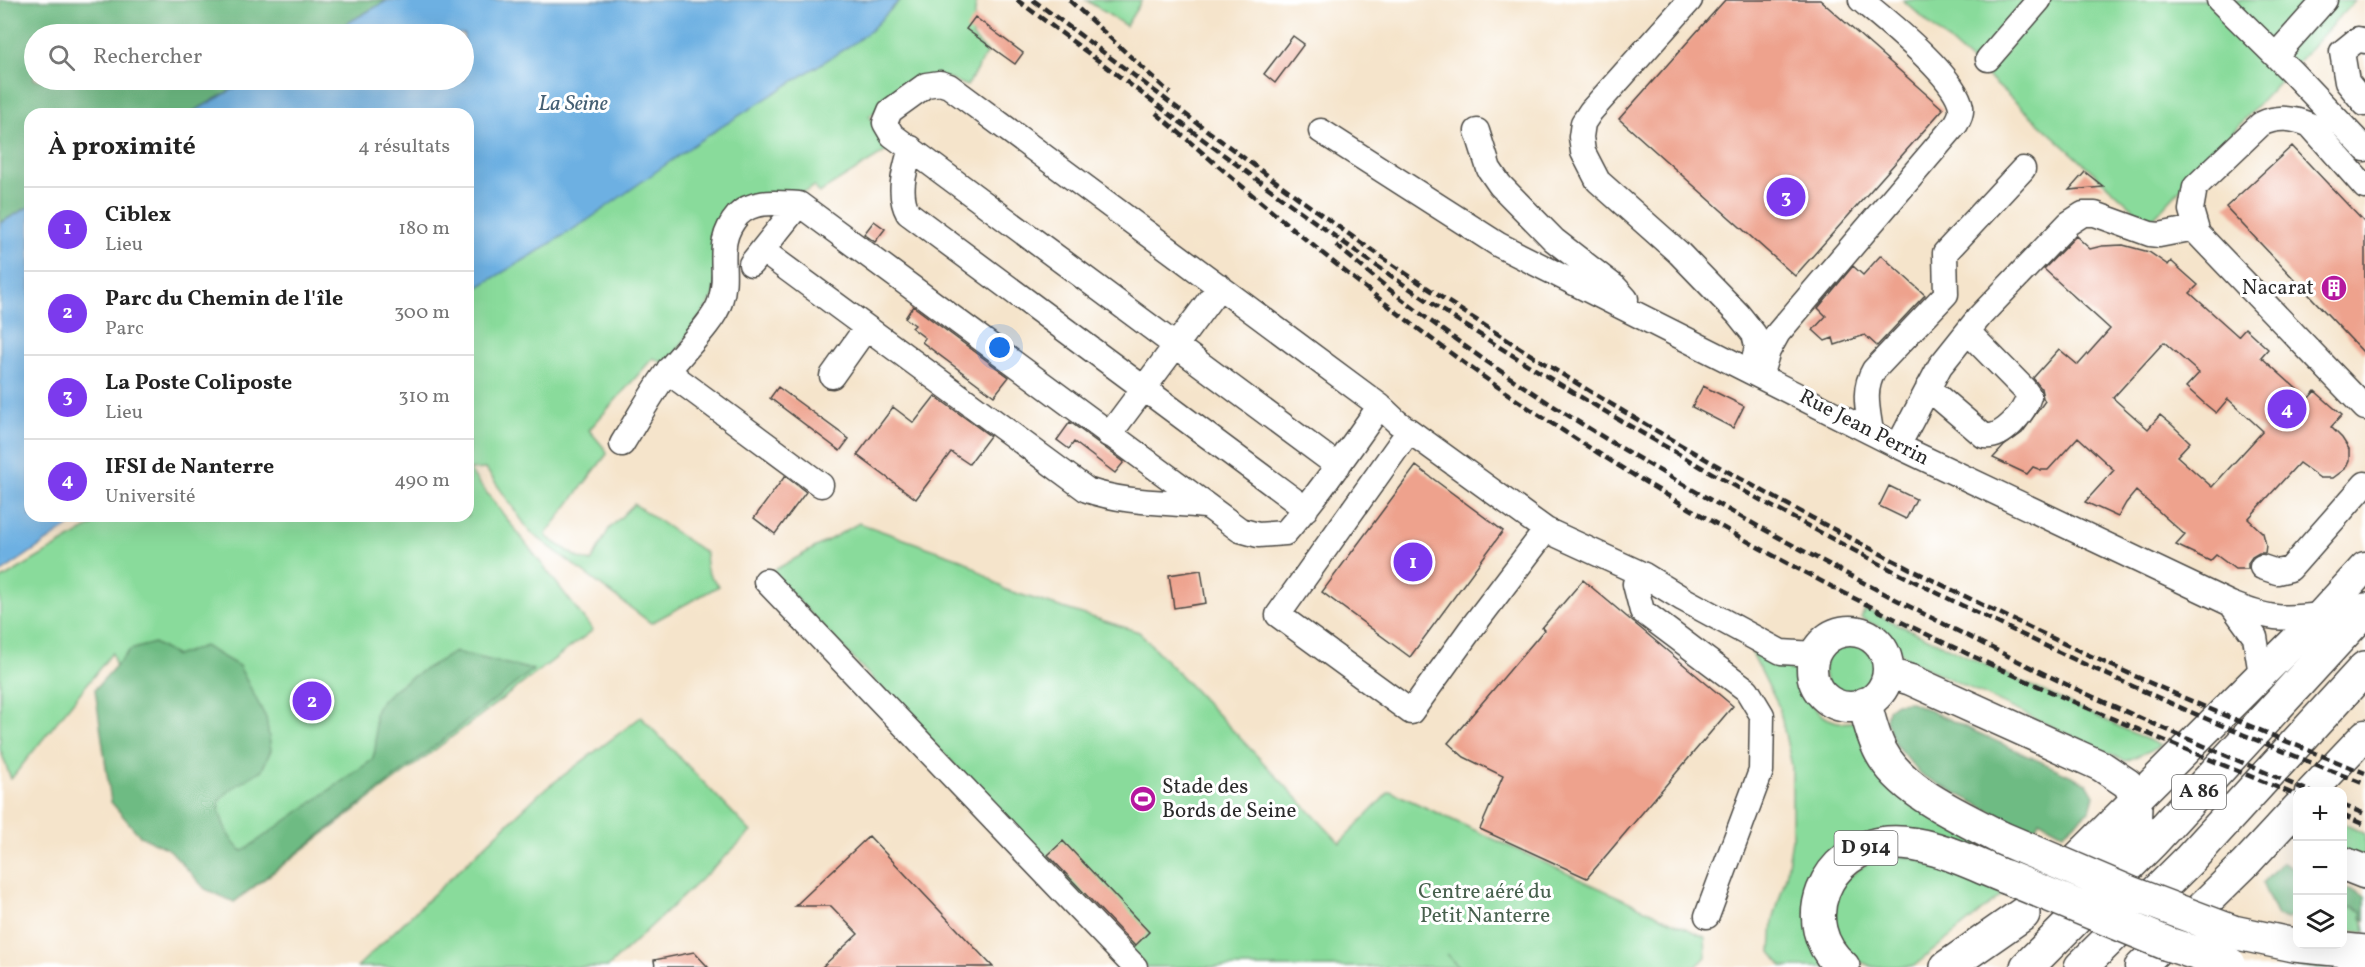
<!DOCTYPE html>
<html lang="fr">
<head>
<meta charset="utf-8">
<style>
  :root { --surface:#fff; --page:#f6f6f6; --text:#222; --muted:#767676; --line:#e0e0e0; --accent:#7c3aed }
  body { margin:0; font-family:Vollkorn,serif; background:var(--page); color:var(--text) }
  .controls { position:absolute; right:18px; bottom:18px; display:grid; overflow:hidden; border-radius:12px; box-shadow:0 6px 24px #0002 }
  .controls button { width:54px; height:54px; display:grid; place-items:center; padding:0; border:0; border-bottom:2px solid var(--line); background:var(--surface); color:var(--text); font:30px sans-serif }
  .you { position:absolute; left:1000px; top:348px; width:21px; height:21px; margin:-15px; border:4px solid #fff; border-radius:50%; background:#1a73e8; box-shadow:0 0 0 9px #1a73e833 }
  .badge { display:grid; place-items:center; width:39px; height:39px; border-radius:50%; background:var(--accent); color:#fff; font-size:20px; font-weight:700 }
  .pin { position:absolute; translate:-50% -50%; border:3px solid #fff; box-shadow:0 2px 6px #0006 }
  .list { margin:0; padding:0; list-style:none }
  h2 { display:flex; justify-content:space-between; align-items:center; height:78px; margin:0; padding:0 24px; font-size:26px }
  h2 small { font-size:20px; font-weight:400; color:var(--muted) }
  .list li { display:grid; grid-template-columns:39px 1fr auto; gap:18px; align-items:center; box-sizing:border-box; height:84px; padding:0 24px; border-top:2px solid var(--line) }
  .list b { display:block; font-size:22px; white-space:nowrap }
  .list p { margin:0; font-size:20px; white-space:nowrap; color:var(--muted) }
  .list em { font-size:20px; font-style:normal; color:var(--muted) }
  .icon { flex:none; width:33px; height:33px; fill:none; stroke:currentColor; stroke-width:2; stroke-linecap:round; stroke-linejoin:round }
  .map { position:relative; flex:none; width:2365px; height:967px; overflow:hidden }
  .search { position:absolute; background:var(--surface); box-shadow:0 6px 24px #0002; left:24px; top:24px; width:450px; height:66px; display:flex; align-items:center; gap:15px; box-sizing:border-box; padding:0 21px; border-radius:33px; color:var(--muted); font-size:22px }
  .panel { position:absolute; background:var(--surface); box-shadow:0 6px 24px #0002; left:24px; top:108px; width:450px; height:414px; border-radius:18px }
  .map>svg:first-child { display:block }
  .green { fill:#89db9b; stroke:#5a8363; stroke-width:1.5 }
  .forest { fill:#6ebb83; stroke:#4c7357; stroke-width:1.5 }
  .water { fill:#6db0e2; stroke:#4c6e86; stroke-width:1.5 }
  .building { fill:#eea28d; fill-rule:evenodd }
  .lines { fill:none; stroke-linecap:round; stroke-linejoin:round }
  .minor-casing { stroke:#494743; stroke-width:27 }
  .major-casing { stroke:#494743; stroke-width:33 }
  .highway-casing { stroke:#494743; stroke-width:36 }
  .minor { stroke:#fff; stroke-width:24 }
  .major { stroke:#fff; stroke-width:30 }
  .highway { stroke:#fff; stroke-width:33 }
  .rail { stroke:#2b2b2b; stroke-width:4.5; stroke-dasharray:9 4.5; stroke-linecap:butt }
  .highway-bridge-casing { stroke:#494743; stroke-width:36; stroke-linecap:butt }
  .highway-bridge { stroke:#fff; stroke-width:33 }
  .labels { text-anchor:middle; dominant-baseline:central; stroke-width:6; stroke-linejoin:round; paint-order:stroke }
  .shield { fill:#fff; stroke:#6b6b6b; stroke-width:1.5 }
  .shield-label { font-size:20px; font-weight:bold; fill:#2b2b2b }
  .poi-label { font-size:21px; fill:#2b2b2b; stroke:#fff; text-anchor:end }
  .street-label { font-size:21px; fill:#2b2b2b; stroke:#fff }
  .park-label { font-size:21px; fill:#47604d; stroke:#fff }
  .water-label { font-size:22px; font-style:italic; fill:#456074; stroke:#fff }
</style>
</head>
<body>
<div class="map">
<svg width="2365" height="967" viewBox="0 0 2365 967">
  <rect width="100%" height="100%" fill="#fff"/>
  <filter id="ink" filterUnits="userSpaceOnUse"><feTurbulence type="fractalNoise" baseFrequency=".0167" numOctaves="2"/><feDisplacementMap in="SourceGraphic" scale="12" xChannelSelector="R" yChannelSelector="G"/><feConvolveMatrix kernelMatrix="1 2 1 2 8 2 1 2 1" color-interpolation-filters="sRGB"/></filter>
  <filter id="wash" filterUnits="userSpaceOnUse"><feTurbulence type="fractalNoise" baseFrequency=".008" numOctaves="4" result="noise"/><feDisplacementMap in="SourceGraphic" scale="24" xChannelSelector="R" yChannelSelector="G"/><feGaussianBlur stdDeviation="1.35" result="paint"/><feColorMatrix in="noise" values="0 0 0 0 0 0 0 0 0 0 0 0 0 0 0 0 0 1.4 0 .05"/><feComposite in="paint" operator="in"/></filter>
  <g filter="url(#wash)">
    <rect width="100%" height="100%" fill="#f5e4cb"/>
    <path class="green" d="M900,0H976L973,37L987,52L967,86L936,74L869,116L890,149L819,193L814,186L807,191L740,205L714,296L668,365L653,358L589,430L606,450L607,454L546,534L548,538L579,558L591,562L609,529L634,504L706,553C704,569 708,575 719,586L651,623L530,532L486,469L469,470L593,630L234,902L163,832L112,653L11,779L0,749V580L108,516H468V286L893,8Z
      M1086,0H1142L1126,26Z
      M1903,0H2355L2149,223Z
      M859,523L963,560L1006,590L1139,632L1340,843L1390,791L1705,937L1706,957L1696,967H1459L1446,954L1458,967H1147L771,572Z
      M1865,609L2161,746L2126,761L1905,658L1883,629L1861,618Z
      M1824 670a26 26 0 1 1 52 0a26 26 0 1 1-52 0Z
      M1751,651L1793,669C1805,697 1819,730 1857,721L1871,745L2039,863L2028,873L1836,848L1826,967H1783L1771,952L1773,921L1786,876L1792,839V766L1779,707Z
      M641,717L751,832L608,967H357L540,793Z
      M2342,823L2365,834V860L2343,851Z
      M1879,854L1911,857L2003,894L1914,966L1873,967L1849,957L1830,912L1840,884Z
      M2352,907L2362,911L2365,932L2343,929V913Z
      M2210,932L2365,967H2301L2226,949Z"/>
    <path class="forest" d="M0,0H388L328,34H34V80H249L189,114H30V206L0,223Z
      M154,643L176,656L204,646L239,666L266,718L271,750L262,770L231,789L219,801C218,815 230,845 243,851L372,760C379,744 374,731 375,714C378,692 436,663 455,652L533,670L234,902L205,889L170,850L140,836L111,802L95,689L130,650Z
      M1911,702L2087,783L2094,795L2090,810L2063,833L2039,820L2035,829L2014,823L1921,775L1895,744L1886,720L1888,709L1896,703Z
      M2282,862L2297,869V912L2288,919L2277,916L2262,883Z
      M2342,887L2365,896V920L2362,918V911L2352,907L2343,913Z"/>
    <path class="water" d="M388,0H900L871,30L854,43L699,141L588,220L529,257L468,293V114H189L249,80H464V34H328Z
      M30,206V516H84L0,573V223Z"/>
    <g id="blocks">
      <path class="building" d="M1725,0H1820L1943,109L1795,276L1619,119Z
        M975,17L1023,53L1015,64L966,29Z
        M1293,36L1304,44L1275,83L1264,74Z
        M2292,146L2365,223V354L2226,207Z
        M2085,172L2104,187L2069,190Z
        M874,221L885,229L875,242L864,234Z
        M2076,236L2090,249L2102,246L2123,245L2149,252L2168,265L2171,261L2198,285L2190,293L2238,336L2245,328L2268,349L2261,357L2308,399L2315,391L2342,415L2331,427L2342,438L2349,449V460L2345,469L2333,478H2320L2299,463L2248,519L2263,533L2266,545L2265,553H2259L2252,557L2248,563V569H2235L2216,555L2210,561L2176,545L2185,535L2136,491L2126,503L2118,517L2085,502L2114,470L2078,437L2048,470H2041L2033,467L2027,474L1993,458L2004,446L2022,433L2045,401L2043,398L2041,388L2033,378L2059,349L2078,365L2110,329L2044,269ZM2164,342L2199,373L2186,387L2205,404L2216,413L2228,399L2263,431L2212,487L2177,456L2190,442L2171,424L2160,415L2148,429L2113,398Z
        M1881,255L1925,295L1877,346L1865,335L1835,345L1833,338L1825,341L1813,330L1826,316L1818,308L1853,266L1863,275Z
        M913,306L1009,377L994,396L922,342L925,338L912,328L915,325L905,318Z
        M1703,386L1744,406L1733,428L1692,407Z
        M778,387L849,439L840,451L770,398Z
        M935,396L990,436L969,464L951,452L916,499L857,455L893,407L914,423Z
        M1070,422L1124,462L1115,473L1074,442L1069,449L1057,440Z
        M1416,466L1503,531L1410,657L1322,592Z
        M785,476L806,492L775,534L754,518Z
        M1889,486L1916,499L1906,519L1879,506Z
        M1201,570L1206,603L1174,608L1169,575Z
        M1583,580L1733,706L1587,878L1480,829L1503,776L1464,757L1448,743L1544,630L1542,628Z
        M869,836L993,967H822L858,934L831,906H795Z
        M1063,841L1149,932L1135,946L1048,855Z
        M694,952L708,967H655L654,960Z"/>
    </g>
  </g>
  <g filter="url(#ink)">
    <use href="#blocks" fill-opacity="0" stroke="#494743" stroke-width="1.5"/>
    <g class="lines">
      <defs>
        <path id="minor" d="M1690,0L1591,111L1583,123L1581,137L1583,152L1598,181L1679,253L1738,314L1754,334L1757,346L1752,370
          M2219,0L2291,71L2365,149
          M2365,41L2358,39L2342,52L2347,82L2365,104
          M2276,55L2325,0
          M1988,59L2039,0
          M1321,131L1499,245L1898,446L2231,604C2269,619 2281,620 2321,615
          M1477,131L1489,169L1500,185L1554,240L1616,288L1626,299
          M911,148C905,169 897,193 908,213L1306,509
          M2365,187L2310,125C2293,118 2278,116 2261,124L2195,187L2191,210L2198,234L2365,408
          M763,251L1087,490C1124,503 1166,502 1205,506
          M751,264L799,204
          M669,369L679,380L821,485
          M832,376L866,328
          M1760,376L1768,351L1778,333L1956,124C1959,119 1962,113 1961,107C1956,76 1885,20 1861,0
          M1928,388L1984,436C2003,439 2024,413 2029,396L2024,389L1968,332
          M1380,406L1397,422L1546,530L1644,575L1683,599L1781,652L1815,654
          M1409,431L1278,615L1411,712L1470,630L1546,530
          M1871,432C1868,410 1862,390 1874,370L1946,294L1945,253L2023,169
          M1109,435L1220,286
          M622,444C637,420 651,394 668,371C682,352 714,322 720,302C731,269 712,245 738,215C753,199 779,203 799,204L1240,530L1258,535L1285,533C1320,493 1349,449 1380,406L949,86L940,83L926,85L890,111L885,123L892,135L1338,466
          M1898,446L1940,366L1980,316L2069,223L2083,214H2095L2150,234L2159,235L2195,228
          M2262,567L2277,572L2290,569L2365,484
          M1644,575L1635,584L1642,611L1747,690L1762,715L1761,771L1707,916
          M766,581L1135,967
          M2231,604L2255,637L2261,674"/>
        <path id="major" d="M1812 669a38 38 0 1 1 76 0a38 38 0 1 1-76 0Z
          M1888,673L1911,680L2101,766L2128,784L2135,799
          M2311,792L2365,735
          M2051,884L2321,615L2365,567
          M2140,967L2245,864L2298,807"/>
        <path id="highway" d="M1865,704C1869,720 1873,737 1881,752C1903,793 1962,817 2001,838
          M2109,863C2133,838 2135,834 2135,799
          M2342,863L2365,872
          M2233,932L2294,945L2365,952
          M1843,967C1793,924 1825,848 1888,843C1928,840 1970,863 2006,877
          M1947,967L2023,914
          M2027,967L2152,842L2365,610
          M2081,967L2190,859L2365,668"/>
      </defs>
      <use href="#minor" class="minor-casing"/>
      <use href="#major" class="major-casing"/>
      <use href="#highway" class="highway-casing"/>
      <use href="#minor" class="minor"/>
      <use href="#major" class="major"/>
      <use href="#highway" class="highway"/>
      <path class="rail" d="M1017,0C1158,104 1297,214 1443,311C1535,371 1630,427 1726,481C1932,596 2145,698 2365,784
        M1033,0C1166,98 1297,202 1435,293C1726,486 2041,645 2365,773
        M1069,0L1170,93
        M1156,113C1279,218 1401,323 1536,413C1678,507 1828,589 1983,661C2086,709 2192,752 2298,796
        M1336,245C1473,364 1628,456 1787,542C1882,593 1977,642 2074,688C2152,724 2232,758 2311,792
        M2342,805L2365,814
        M2342,815L2365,825"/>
      <defs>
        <path id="highway-bridge" d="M2001,838L2130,893L2233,932
          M2006,877L2168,944L2229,964"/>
      </defs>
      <use href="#highway-bridge" class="highway-bridge-casing"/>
      <use href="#highway-bridge" class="highway-bridge"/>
    </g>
  </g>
  <defs>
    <symbol id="building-disc" viewBox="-11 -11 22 22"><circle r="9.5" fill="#b5179e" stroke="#fff"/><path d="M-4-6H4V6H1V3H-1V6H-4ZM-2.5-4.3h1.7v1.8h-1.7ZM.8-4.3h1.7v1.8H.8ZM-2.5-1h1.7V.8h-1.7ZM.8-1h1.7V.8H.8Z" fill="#fff"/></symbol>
    <symbol id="stadium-disc" viewBox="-11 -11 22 22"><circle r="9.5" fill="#b5179e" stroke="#fff"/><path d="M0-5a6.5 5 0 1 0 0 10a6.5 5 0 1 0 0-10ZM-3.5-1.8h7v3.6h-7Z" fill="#fff"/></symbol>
  </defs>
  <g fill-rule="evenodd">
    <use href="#building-disc" x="2319" y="273" width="30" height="30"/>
    <use href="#stadium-disc" x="1128" y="784" width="30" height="30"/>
  </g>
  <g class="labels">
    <g class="shield">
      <rect x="2172" y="775" width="54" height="34" rx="4.5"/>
      <rect x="1834.5" y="831" width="63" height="34" rx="4.5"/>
    </g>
    <g class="shield-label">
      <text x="2199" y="792">A 86</text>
      <text x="1866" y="848">D 914</text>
    </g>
    <g class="poi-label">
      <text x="2314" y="288">Nacarat</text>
      <text x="1162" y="787" text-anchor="start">Stade des<tspan x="1162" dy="24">Bords de Seine</tspan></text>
    </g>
    <g class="street-label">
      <text transform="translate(1864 428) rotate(27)">Rue Jean Perrin</text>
    </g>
    <g class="park-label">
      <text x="1485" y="892">Centre aéré du<tspan x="1485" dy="24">Petit Nanterre</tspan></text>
    </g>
    <g class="water-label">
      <text x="573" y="104">La Seine</text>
    </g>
  </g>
</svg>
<div class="controls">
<button>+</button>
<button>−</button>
<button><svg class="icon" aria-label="layers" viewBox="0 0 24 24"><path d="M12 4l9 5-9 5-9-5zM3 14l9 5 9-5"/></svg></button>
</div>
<div class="you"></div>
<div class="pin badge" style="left:1413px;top:562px">1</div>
<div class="pin badge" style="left:312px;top:701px">2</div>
<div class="pin badge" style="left:1786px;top:197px">3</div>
<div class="pin badge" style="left:2287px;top:409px">4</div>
<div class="search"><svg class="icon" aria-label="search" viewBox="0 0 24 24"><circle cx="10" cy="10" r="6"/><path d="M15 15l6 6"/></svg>Rechercher</div>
<section class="panel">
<h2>À proximité<small>4 résultats</small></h2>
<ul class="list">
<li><span class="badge">1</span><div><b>Ciblex</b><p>Lieu</p></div><em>180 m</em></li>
<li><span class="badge">2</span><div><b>Parc du Chemin de l'île</b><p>Parc</p></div><em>300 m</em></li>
<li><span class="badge">3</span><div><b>La Poste Coliposte</b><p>Lieu</p></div><em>310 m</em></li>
<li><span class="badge">4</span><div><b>IFSI de Nanterre</b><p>Université</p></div><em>490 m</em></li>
</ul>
</section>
</div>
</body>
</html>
